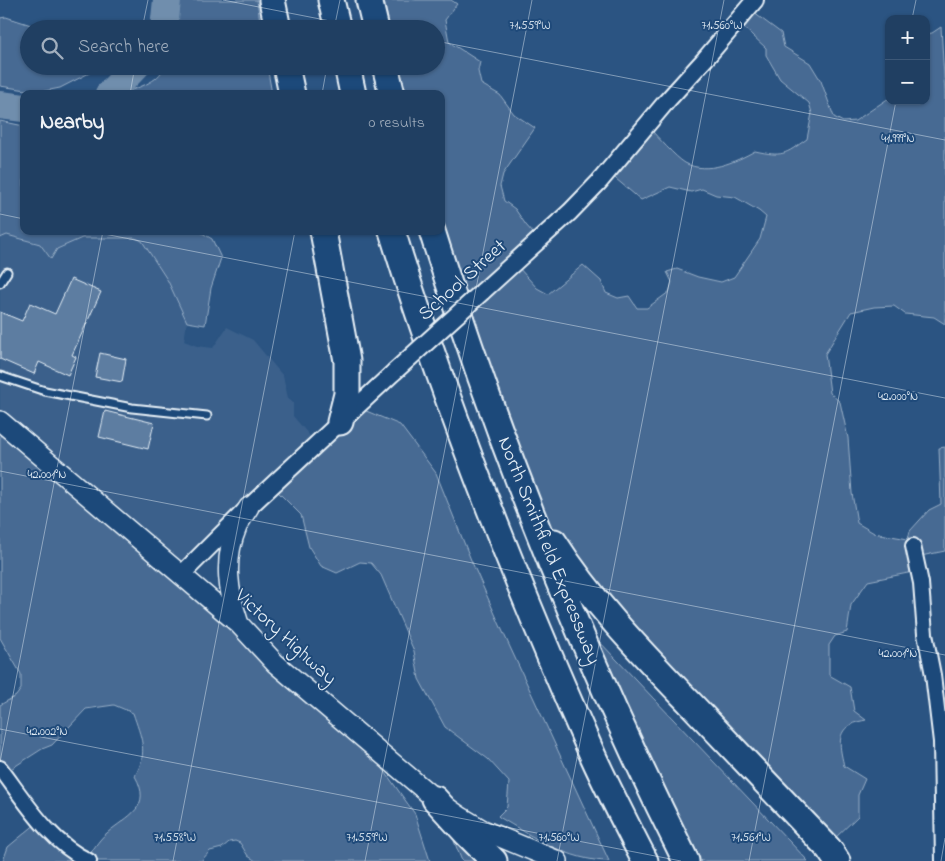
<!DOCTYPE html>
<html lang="en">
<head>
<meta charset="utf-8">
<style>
  :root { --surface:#203f62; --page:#2d4a6b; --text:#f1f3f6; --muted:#a2afbe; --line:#3d5877 }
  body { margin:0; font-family:"Indie Flower",sans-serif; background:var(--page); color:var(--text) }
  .controls { position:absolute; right:15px; top:15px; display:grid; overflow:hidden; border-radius:10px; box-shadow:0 1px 4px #0004 }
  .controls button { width:45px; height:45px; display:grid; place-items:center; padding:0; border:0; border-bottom:1px solid var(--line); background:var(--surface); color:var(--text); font:25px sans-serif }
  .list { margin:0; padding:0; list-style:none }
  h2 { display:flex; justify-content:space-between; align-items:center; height:65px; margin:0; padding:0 20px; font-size:21px }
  h2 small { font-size:16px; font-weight:400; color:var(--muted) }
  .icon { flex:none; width:28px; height:28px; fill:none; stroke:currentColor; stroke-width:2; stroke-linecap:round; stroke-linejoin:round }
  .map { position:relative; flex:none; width:945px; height:861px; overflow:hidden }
  .search { position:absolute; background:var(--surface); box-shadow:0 1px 4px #0004; left:20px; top:20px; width:425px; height:55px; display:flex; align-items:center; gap:12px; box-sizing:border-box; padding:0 18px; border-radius:28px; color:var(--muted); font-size:19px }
  .panel { position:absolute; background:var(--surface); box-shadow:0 1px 4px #0004; left:20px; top:90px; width:425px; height:145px; border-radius:10px }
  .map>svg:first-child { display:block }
  .built { fill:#3a608b }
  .green { fill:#476b93; stroke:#98aec6 }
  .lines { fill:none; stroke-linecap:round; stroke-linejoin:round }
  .river { stroke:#708ead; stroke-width:28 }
  .building { fill:#5d7da1; stroke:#e8f1f8 }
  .service-casing { stroke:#e8f1f8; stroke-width:11 }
  .minor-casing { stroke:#e8f1f8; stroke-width:18 }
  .tertiary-casing { stroke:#e8f1f8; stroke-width:20 }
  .secondary-casing { stroke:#e8f1f8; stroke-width:22 }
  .motorway-casing { stroke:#e8f1f8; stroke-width:29 }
  .service { stroke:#1f4a7a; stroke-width:7 }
  .minor { stroke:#1f4a7a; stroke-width:14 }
  .tertiary { stroke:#1f4a7a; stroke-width:16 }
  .secondary { stroke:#1f4a7a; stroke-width:19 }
  .motorway { stroke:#1f4a7a; stroke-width:25 }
  .tertiary-bridge-casing { stroke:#e8f1f8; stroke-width:20; stroke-linecap:butt }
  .tertiary-bridge { stroke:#1f4a7a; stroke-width:16 }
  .ticks { fill:none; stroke:#e8f1f8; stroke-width:1; stroke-opacity:0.45 }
  .labels { text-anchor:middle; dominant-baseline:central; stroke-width:4; stroke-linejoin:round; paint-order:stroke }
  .street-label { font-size:20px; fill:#e8f1f8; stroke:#1f4a7a }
  .ticks-label { font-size:12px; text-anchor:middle; fill:#e8f1f8; stroke:#1f4a7a; stroke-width:4; stroke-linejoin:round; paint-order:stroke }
</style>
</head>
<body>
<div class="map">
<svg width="945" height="861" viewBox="0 0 945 861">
  <rect width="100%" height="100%" fill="#2b5482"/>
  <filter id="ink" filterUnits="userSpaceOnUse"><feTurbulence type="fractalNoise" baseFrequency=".02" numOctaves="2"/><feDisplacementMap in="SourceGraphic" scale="10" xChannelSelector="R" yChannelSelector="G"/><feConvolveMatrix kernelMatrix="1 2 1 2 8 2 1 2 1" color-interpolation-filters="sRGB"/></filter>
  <g filter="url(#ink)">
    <path class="built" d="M6,235L57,249L82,238H135L142,241L168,281L187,322L184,341L197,346L213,348L227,327L253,340L283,376L288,398L293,403V416L315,442L183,575L0,423V238Z"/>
    <path class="green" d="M177,0H257L261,29H173Z
      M384,0H451L457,4L445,20L449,42L480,62L478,71L481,84L500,95L514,114L535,128L503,174L500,186L504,201L515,209L526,225L540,241L518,267L537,288L548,294L583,265L601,281L606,293L618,298L629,296L637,308H647L669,292L672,282L667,272L677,269L698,277L721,282L734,277L760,239L766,217L759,211L735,197L716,195L702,189L691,192L670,187L641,200L609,173L649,128C658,137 675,157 685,163C707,175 735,162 755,151C783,157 784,155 807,139L812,113L809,103L780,79L766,55V48L739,23L750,10L781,33L784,47L810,63L821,81L834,117L843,122L855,121L889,98V101H926V34L932,33L941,27L945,94V324L934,317L905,314L894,306L874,307L851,312L825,354L830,393L840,402L848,438L852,493L857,523L874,533L908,539L910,531L929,510L941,504L939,448L945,447V551L916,557L913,572L868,581L851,605L847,632L835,636L829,645V675L850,687L854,711L866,720C862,721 854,722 850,725C835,734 841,752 844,766L865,779L858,795V816L832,841L626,630L553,538L541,513L441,231V94H404L398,66H436V29H390Z
      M6,17L31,25L35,29H29V66H103L60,88L40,92L0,86V18Z
      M164,66H267L272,94H121C135,88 160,83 164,66Z
      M0,121L24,126V231H199L212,239L221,258L211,288L205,325L187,322L168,281L142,241L135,238H82L57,249L51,259L40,244L7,235L0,238Z
      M359,408L400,425L436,473L471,560L503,632L609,861C569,861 533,837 499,817L498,816L507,807L509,782L488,759L445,727L419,679L414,651L381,575L371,563L360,562L337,573L321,566L309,547L301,515L273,487Z
      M0,423L356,731L415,814L430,861H256L248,856L240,843L235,841L229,842L222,848L210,851L201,861H3L8,847L37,823L85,861C92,852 98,840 107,833C128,815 153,808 135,776C149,752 141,737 133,713L114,705L86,709L52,745L42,749L3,774L0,770V705L16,696L21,689V674L0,638Z
      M589,631L597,639L808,861H688Z
      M454,841L475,861H462Z"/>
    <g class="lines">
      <path class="river" d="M164,29L167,0
        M109,94L136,66
        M0,105L24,108"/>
    </g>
    <path class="building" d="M71,279L101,292L72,355L76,357L68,375L39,362L34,374L0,359V312L22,321L30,303L55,314Z
      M100,353L126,359L122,382L95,377Z
      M105,411L154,423L148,449L99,437Z"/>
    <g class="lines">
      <defs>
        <path id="service" d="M0,283L7,272
          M0,376L45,391L132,408L207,416"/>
        <path id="minor" d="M913,546L921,583L925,634L933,675L941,742L943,861
          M0,768C25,801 50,843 89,861"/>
        <path id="tertiary" d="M482,292L570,212L599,182L666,102L705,59L755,0
          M181,575L249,507L394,372"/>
        <path id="secondary" d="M0,421L239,624L275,663L435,799L461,817L483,830L558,861
          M239,624C228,592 223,560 237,527C240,520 245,514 249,507"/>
        <path id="motorway" d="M272,0L278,29
          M331,0L338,29
          M369,0L376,29
          M286,66L292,94
          M347,66L353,94
          M385,66L392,94
          M323,231L347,361V394L340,422
          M392,231C447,410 517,585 593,756C609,791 627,826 645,861
          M432,231C500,448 584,658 686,861
          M554,542C592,602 642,653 691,704C737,752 783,801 829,849L837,861
          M435,799L467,834L494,861"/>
      </defs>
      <use href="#service" class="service-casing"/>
      <use href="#minor" class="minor-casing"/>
      <use href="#tertiary" class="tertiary-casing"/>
      <use href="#secondary" class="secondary-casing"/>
      <use href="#motorway" class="motorway-casing"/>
      <use href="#service" class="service"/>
      <use href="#minor" class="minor"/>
      <use href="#tertiary" class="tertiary"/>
      <use href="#secondary" class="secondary"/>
      <use href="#motorway" class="motorway"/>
      <defs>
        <path id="tertiary-bridge" d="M394,372L482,292"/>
      </defs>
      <use href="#tertiary-bridge" class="tertiary-bridge-casing"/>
      <use href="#tertiary-bridge" class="tertiary-bridge"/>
    </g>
  </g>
  <path class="ticks" d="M223,0L371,29M912,19L916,0M142,29L148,0M334,29L340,0M436,41L945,140M130,94L135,66M322,94L327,66M0,214L24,219M89,231L945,398M0,471L945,655M0,729L681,861M0,762L103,231M173,861L295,231M365,861L532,0M557,861L724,0M749,861L896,101M941,861L945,838"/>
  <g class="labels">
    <g class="street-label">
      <text transform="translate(463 281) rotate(-42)">School Street</text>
      <text transform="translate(548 551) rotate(68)">North Smithfield Expressway</text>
      <text transform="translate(285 638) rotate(43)">Victory Highway</text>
    </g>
  </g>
  <g class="ticks-label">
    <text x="530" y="29">71.559°W</text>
    <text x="722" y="29">71.560°W</text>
    <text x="898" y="142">41.999°N</text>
    <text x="898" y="400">42.000°N</text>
    <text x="47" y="478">42.001°N</text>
    <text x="898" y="657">42.001°N</text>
    <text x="47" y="735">42.002°N</text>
    <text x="175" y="841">71.558°W</text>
    <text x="367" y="841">71.559°W</text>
    <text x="559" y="841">71.560°W</text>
    <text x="751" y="841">71.561°W</text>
  </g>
</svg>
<div class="controls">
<button>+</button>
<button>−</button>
</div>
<div class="search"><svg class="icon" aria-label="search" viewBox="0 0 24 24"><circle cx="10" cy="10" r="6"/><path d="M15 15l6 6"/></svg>Search here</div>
<section class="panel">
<h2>Nearby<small>0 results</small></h2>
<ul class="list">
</ul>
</section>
</div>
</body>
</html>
